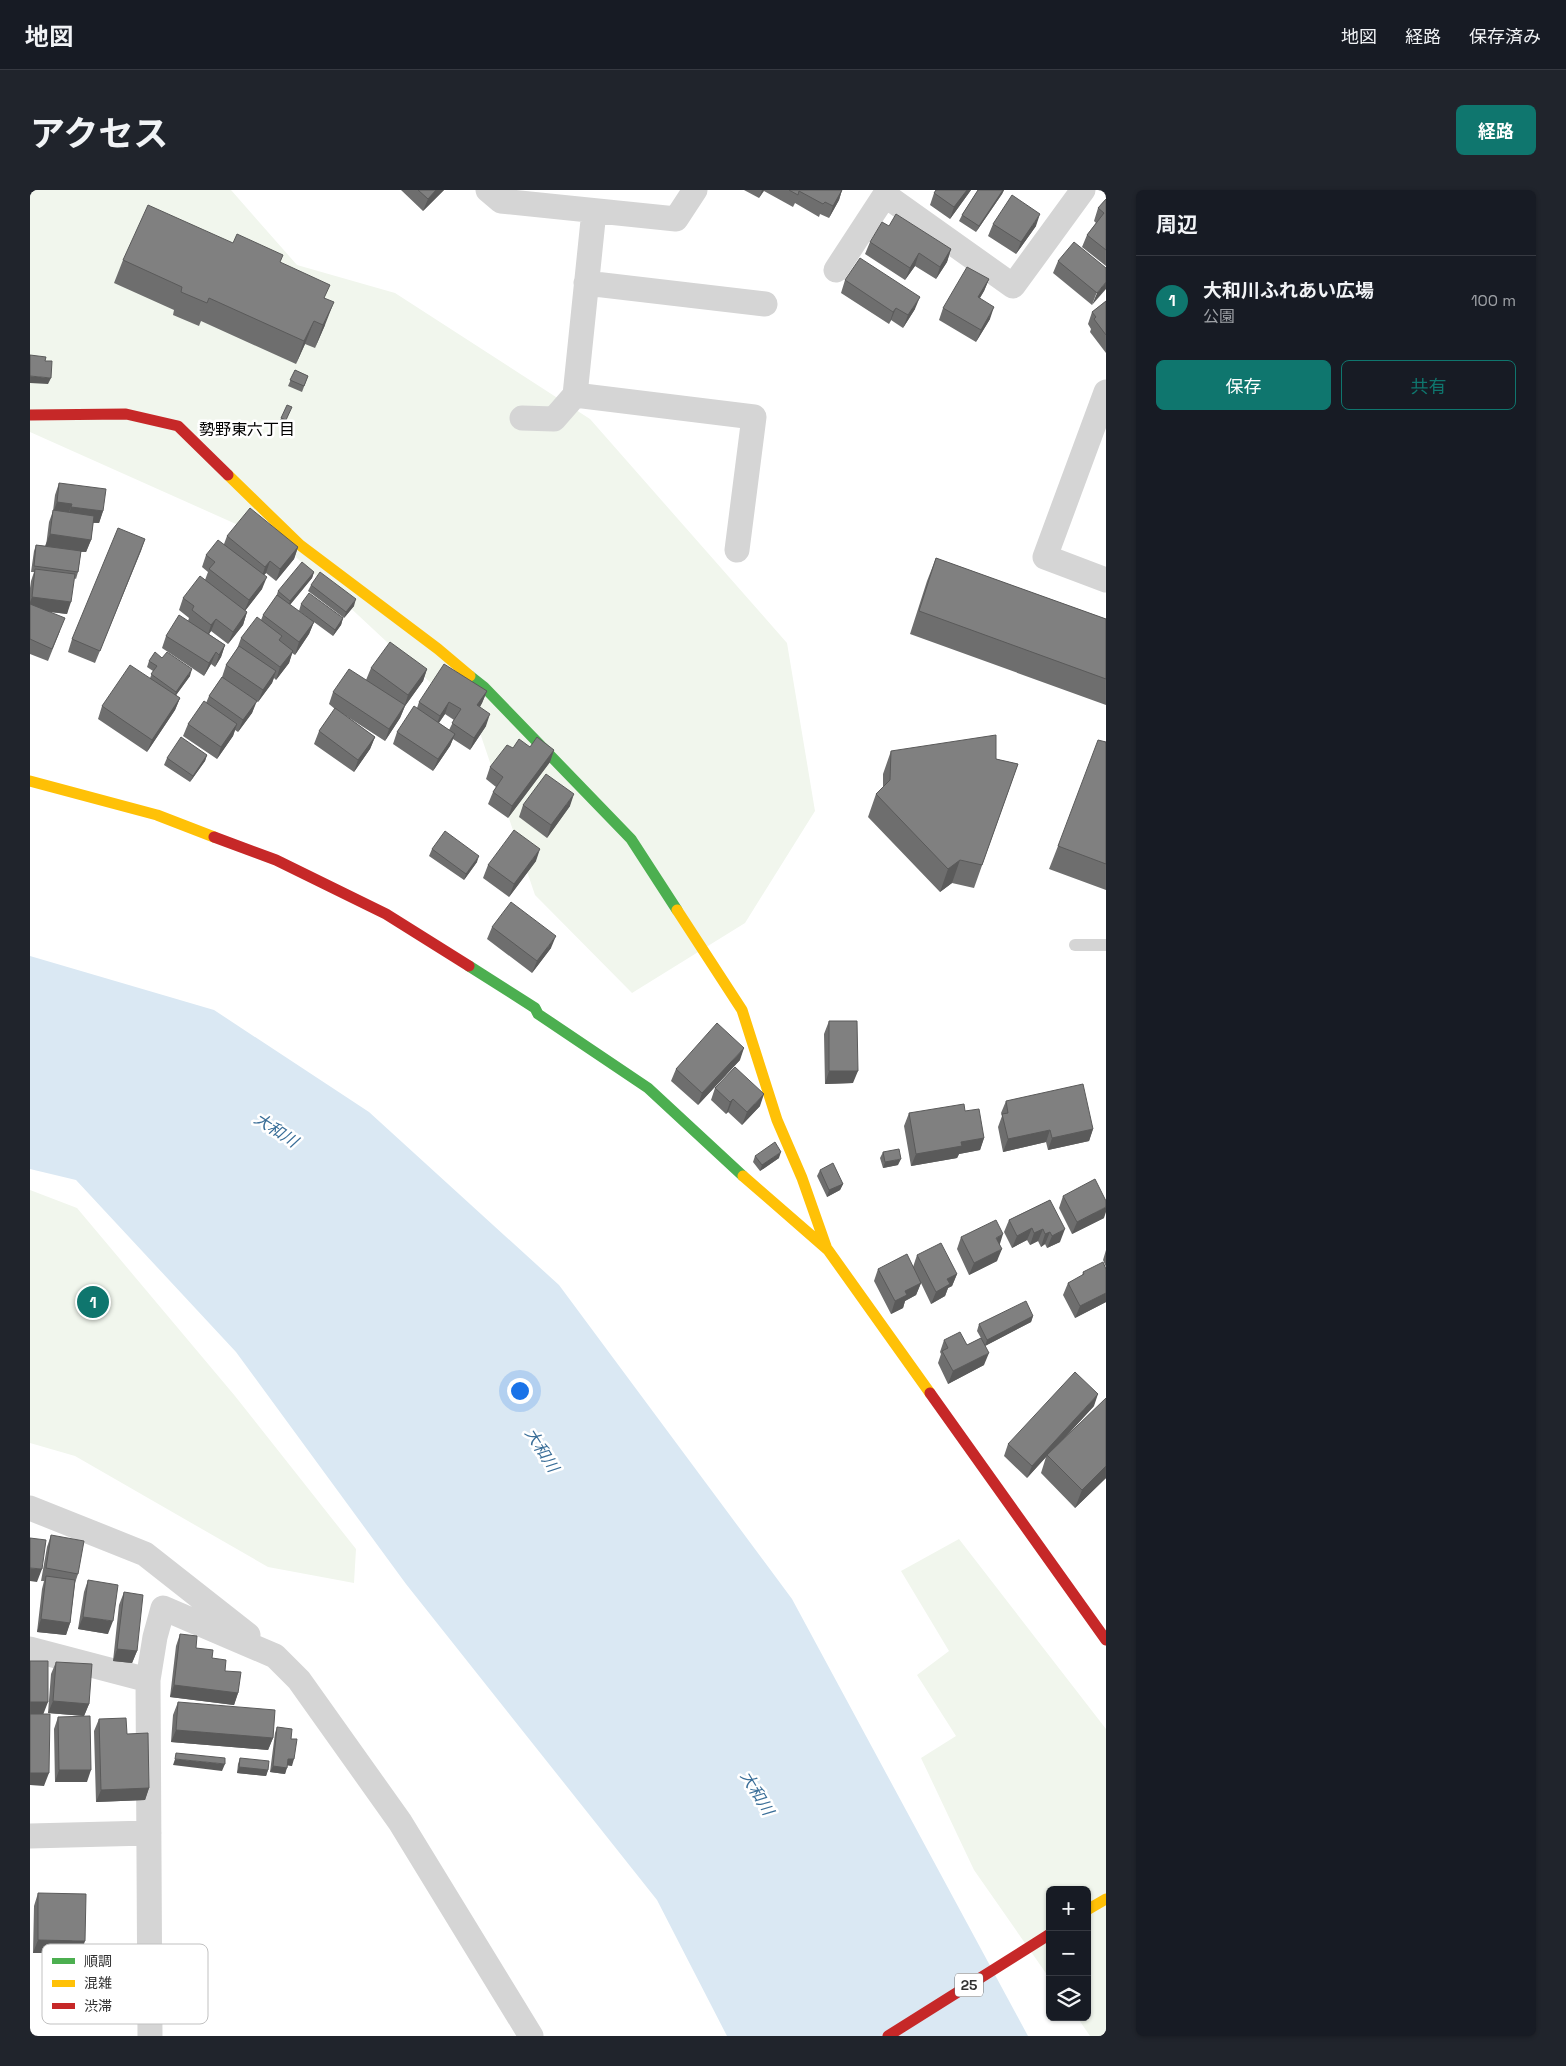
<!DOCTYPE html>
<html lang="ja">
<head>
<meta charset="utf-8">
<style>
  :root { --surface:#171b24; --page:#20242c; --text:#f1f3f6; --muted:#9ea1a6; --line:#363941; --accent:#0f766e }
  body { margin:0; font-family:"Space Grotesk","Noto Sans JP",sans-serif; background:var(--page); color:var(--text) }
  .controls { position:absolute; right:15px; bottom:15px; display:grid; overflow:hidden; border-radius:8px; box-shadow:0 1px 4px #0004 }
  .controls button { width:45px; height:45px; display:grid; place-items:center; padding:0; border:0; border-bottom:1px solid var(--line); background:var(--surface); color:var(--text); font:25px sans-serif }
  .you { position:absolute; left:489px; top:1200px; width:18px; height:18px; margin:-12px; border:4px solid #fff; border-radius:50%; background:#1a73e8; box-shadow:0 0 0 8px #1a73e833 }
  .badge { display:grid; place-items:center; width:32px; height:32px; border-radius:50%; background:var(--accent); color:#fff; font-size:16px; font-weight:700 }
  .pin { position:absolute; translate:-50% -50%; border:2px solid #fff; box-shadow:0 1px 5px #0006 }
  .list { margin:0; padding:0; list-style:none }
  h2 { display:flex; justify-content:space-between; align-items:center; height:65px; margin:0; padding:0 20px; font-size:21px }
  h2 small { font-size:16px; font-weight:400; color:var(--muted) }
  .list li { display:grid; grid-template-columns:32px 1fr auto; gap:15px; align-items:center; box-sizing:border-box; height:90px; padding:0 20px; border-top:1px solid var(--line) }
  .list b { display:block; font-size:19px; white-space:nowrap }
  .list p { margin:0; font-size:16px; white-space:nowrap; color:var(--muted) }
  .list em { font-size:16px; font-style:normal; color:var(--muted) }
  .actions { display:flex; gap:10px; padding:15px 20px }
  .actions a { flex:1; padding:11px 0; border:1px solid var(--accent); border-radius:8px; text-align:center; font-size:18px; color:var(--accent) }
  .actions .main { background:var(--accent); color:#fff }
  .icon { flex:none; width:28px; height:28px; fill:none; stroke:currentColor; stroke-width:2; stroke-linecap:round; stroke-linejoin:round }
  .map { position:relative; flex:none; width:1076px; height:1846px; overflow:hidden; border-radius:8px }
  header { display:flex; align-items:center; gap:30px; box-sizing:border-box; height:70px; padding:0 25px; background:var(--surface); border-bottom:1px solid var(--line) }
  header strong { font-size:24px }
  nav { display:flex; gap:28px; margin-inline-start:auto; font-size:18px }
  .intro { display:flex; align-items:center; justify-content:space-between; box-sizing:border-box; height:120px; padding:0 30px }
  h1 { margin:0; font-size:35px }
  .button { padding:12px 22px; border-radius:8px; background:var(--accent); color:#fff; font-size:18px; font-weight:700 }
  main { display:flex; gap:30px; padding:0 30px }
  aside { flex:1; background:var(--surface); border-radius:8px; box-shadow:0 1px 4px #0004 }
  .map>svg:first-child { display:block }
  .green { fill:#f1f6ed }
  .water { fill:#dae8f3 }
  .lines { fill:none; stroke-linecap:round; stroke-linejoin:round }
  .lane { stroke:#d5d5d5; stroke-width:12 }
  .street { stroke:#d5d5d5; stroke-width:25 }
  .fast { stroke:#4caf50; stroke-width:11 }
  .slow { stroke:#ffc107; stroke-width:11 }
  .jam { stroke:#c62828; stroke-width:11 }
  .wall { fill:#6e6e6e; fill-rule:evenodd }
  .shaded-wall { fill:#5a5a5a }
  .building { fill:#808080; stroke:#5a5a5a }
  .labels { text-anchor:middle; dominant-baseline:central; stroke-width:5; stroke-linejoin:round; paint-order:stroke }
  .shield { fill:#fff; stroke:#6f6f6f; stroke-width:1 }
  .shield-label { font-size:14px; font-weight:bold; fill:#313131 }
  .neighbourhood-label { font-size:16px; fill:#000; stroke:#fff }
  .water-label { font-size:16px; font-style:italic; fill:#3a6e98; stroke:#fff }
  .key { fill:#fff; stroke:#c1c1c1; stroke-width:1 }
  .key-label { font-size:14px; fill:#313131 }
</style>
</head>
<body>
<header>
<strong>地図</strong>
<nav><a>地図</a><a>経路</a><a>保存済み</a></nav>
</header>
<div class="intro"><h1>アクセス</h1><a class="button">経路</a></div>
<main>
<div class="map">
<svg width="1076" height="1846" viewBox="0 0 1076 1846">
  <rect width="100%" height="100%" fill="#fff"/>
  <path class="green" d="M0,0H201L267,75L365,103L560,229L757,453L785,621L715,733L602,803L505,705L448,537L253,355L0,242Z
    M0,1000L47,1018L205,1206L326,1359L324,1393L238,1377L45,1266L0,1253Z
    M929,1349L1076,1539V1846H1060L1047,1827H1057V1700H1020V1789L944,1680L891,1568L926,1546L887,1485L919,1461L871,1381Z"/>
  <path class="water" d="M0,766L184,820L339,922L529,1095L762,1409L998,1846H697L627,1710L376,1394L206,1162L46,990L0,979Z"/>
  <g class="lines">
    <path class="lane" d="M1045,755H1076"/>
    <path class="street" d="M458,0L471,11L646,29L665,0
      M564,21L545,205L724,227L707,360
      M806,80L855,5L983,96L1053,0
      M556,93L735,114
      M1076,202L1015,367L1076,390
      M492,228L524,229L545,205
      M0,1318L115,1364L218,1445
      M0,1459L118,1490L120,1846
      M118,1490L125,1447L133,1418L245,1466L269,1490L370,1632L501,1846
      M0,1646L119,1643"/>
    <path class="fast" d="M440,486L454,497L601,649L647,720
      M439,776L505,818L508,824L618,898L713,986"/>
    <path class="slow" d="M198,285L270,355L408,459L440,486
      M0,591L127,625L184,647
      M647,720L712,820L747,930L772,988L797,1059
      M713,986L798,1060L900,1203
      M1057,1720L1076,1709"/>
    <path class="jam" d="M0,225L96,224L148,236L198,285
      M184,647L246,670L356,724L439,776
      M900,1203L1076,1450
      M858,1846L1020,1744"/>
  </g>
  <path class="wall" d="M371,0H414L393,21Z
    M714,0H812L809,10L799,28L790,24L789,27L765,13L763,17L734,1L729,8Z
    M906,0H941L920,29L900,15L904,3Z
    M948,0H974L972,4L946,42L929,31L932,25Z
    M1076,9V76L1052,57L1057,45L1066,33L1064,31L1068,18Z
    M963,34L1006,36L986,64L958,46Z
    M859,36L921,59L917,72L906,89L885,76L875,90L835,64L840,52Z
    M203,53L250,72L295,108V135L285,158L275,154L266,174L171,131L169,136L143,125L144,120L84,93L93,70Z
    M1028,71L1076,78L1062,115L1023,83Z
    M959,89L954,101L950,108L960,129L946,152L909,130L913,118Z
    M815,90L885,119L873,138L861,130L859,134L811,103Z
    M1076,111V163L1060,142L1061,139L1058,134L1062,122Z
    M265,180L278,186L272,202L258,196Z
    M259,223L253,236L249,234L251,228Z
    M29,293L73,321L69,333H63L61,350L56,362H51L48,382L46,389L44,388L37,424L19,422L30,441L18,471L0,464V398L1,391L4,382H1L4,361L6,355L16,356L19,332L23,321L25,305Z
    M197,346L268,357L264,369L246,391L236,383L234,385L232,399L215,421L217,422L213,435L198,454L181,441L179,444L195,455L191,467L185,477L181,474L174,486L132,458L136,446L158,431L159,428L149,420L153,408L175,390L178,382L172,377L176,365L194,354Z
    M115,349L65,473L38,462L42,449Z
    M906,368L1076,429V515L880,444L897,391Z
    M284,382L282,388L260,415L284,432L279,444L265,465L262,463L259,473L246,490L244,488L242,493L228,512L226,511L222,523L208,542L205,540L203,546L187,569L153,546L158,534L176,513L179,506L192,487L196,475L207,459L211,448L231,430L233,425L246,407L248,401Z
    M281,395L324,416L314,428L278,401Z
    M271,414L313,428L311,435L303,446L269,421Z
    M119,471L160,486L146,505L150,508L145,520L117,562L68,529L72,516L120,488L123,481L117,477Z
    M341,478L397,479L393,491L375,516L370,528L355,551L310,522L345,547L340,559L324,582L284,554L289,541L305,519L299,514L303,502L336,490Z
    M457,501L452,513L450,517L456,536L440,560L423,549L420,556L403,581L363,554L367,542L387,518L389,512ZM415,524L424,530L419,540L409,533Z
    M1076,552V700L1019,679L1028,656Z
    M500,557L524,560L520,572L478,628L458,614L463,602L466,597L456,589L460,577L483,558Z
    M861,561L966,569L988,574L944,698L922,693L910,702L838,627L846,604L853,598V584Z
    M177,565L175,571L160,592L134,575L137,568Z
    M493,615L540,616L517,648L489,627Z
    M402,659L447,672L434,690L399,666Z
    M506,671L479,707L453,688L458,675Z
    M462,737L521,758L502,783L457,749Z
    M799,831L823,893L795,894L794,844Z
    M710,870L668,915L641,891L646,879Z
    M685,898L730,916L712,935L698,922L696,924L681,910Z
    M976,911L1063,939L1059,951L1018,960L1016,952L973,962L968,937L972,926L971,923Z
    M935,921L954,948L950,960L929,964L927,968L881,976L874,936L879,923Z
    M853,962L868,975L853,978L850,968Z
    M725,966L749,968L730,981L723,972Z
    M790,980L813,994L810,1000L797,1007L787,986Z
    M1033,1006L1074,1028L1042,1044L1029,1018Z
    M1020,1010L1030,1052L1017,1058L1015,1054L1011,1057L1008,1051L1000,1055L997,1050L982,1058L974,1042L979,1030Z
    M931,1047L969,1054L967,1071L939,1085L927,1059Z
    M1076,1060V1077L1073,1070Z
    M887,1065L927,1084L922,1096L918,1098L915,1106L901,1114L891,1093L886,1105L875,1111L873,1118L861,1124L844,1091L848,1079L883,1077Z
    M1076,1078V1112L1045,1128L1033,1105L1038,1093L1052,1086L1053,1082Z
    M1003,1126L1001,1132L955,1156L954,1175L918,1194L908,1173L911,1164L910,1162L914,1150L937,1155L951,1148L947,1141L949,1134Z
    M1064,1216L1029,1254L1076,1288L1045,1318L1011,1283L1016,1267L997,1288L974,1266L978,1254Z
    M21,1345L48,1384L45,1393L40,1433L36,1445L7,1442L12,1399L14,1391H11L17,1357Z
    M58,1390L78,1444L48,1439L54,1402Z
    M94,1402L107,1461L102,1473L83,1471L89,1415Z
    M150,1444L166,1458L182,1468L195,1481L208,1503L204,1515L140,1507L146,1456Z
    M26,1472L59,1514L54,1526L18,1523L21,1484Z
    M148,1512L243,1548L238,1560L141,1552L143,1525Z
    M28,1527L57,1592H25L24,1539Z
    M69,1529L97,1544L119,1598L115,1610L66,1612L64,1541Z
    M247,1537L261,1549L262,1576L257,1575L255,1584L240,1582L245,1543Z
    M210,1568L238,1580L236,1586L207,1583L208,1574Z
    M8,1703L51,1763H3L4,1716Z"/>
  <path class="shaded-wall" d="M406,0H414L393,21L398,9Z
    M732,0H734L729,8Z
    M812,0L809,10L799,28L803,16Z
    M937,0H941L920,29L924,17Z
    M973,0H974L972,4L946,42L949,36Z
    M1010,24L1006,36L986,64L991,52Z
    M921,59L917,72L906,89L910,77Z
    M889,63L885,76L875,90L880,78Z
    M959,89L954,101L943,119L948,107Z
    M1076,92V99L1062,115L1067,103Z
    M890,107L885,119L873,138L878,125Z
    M304,112L295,135L285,158L293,135Z
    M964,117L960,129L946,152L951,140Z
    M866,118L861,130L859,134L863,122Z
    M284,131L275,154L266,174L274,151Z
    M0,186L21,188L18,194L0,193Z
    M27,312L42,314L37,327L22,325Z
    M41,317L73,321L69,333L37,330Z
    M20,344L61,350L56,362L15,356Z
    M115,349L111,361L65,473L70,461Z
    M268,357L264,369L246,391L250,379Z
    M240,371L236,383L231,389L235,377Z
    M284,382L282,388L258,417L260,411Z
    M237,387L232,399L214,422L219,410Z
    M2,407L41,412L37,424L0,419V412Z
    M326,409L324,416L314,428L316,422Z
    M217,422L213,435L198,454L203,442Z
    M313,428L311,435L303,446L305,440Z
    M186,429L181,441L177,447L181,435Z
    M284,432L279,444L265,465L269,452Z
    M195,455L191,467L185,477L189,465Z
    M263,461L259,473L246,490L250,477Z
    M186,462L181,474L174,486L179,473Z
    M162,479L160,486L144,508L146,502Z
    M397,479L393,491L375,516L370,528L355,551L359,539L374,517L378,505Z
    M246,481L242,493L228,512L233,500Z
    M457,501L452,513L443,528L447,515Z
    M150,508L145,520L117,562L122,550Z
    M227,511L222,523L208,542L213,530Z
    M419,512L415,524L405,538L410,526Z
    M460,524L456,536L440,560L444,548Z
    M207,534L203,546L187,569L191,557Z
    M425,544L420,556L403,581L408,569Z
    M345,547L340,559L324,582L328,570Z
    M524,560L520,572L478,628L482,616Z
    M177,565L175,571L160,592L163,586Z
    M544,604L540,616L517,648L521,635Z
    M510,659L506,671L479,707L484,694Z
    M449,666L447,672L434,690L436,684Z
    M930,670L922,693L910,702L918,679Z
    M526,746L521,758L502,783L507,771Z
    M714,858L710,870L668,915L672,903Z
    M799,881H828L823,893L795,894Z
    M734,904L730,916L712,935L717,922Z
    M703,909L698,922L696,924L700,912Z
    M1063,939L1059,951L1018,960L1022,948Z
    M1020,940L1016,952L973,962L978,949Z
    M954,948L950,960L929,964L927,968L881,976L886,964L931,952Z
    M751,962L749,968L730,981L732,975Z
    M871,969L868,975L853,978L855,972Z
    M813,994L810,1000L797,1007L799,1000Z
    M1076,1017V1022L1074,1028L1042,1044L1047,1032Z
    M1002,1038L997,1050L982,1058L987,1046Z
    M1013,1039L1008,1051L1000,1055L1004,1043Z
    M1035,1039L1030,1052L1017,1058L1022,1046Z
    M1020,1042L1015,1054L1011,1057L1015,1044Z
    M973,1044L969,1057L966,1048Z
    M972,1059L967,1071L939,1085L944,1073Z
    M927,1084L922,1096L918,1098L915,1106L901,1114L906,1102L917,1089Z
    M891,1093L886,1105L875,1111L873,1118L861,1124L865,1111L875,1101Z
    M1076,1103V1112L1045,1128L1050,1116Z
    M1003,1126L1001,1132L955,1156L957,1150Z
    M959,1163L954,1175L918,1194L923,1181Z
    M1068,1204L1064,1216L1018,1266L1017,1265L1016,1267L997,1288L1002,1276Z
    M1076,1276V1288L1045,1318L1052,1300Z
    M0,1378L12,1379L7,1392L0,1391Z
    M53,1427L83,1431L78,1444L48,1439Z
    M11,1429L40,1433L36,1445L7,1442Z
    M87,1459L107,1461L102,1473L83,1471Z
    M144,1495L208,1503L204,1515L140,1507Z
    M23,1511L59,1514L54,1526L18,1523Z
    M0,1512H18L13,1525H0Z
    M146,1540L243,1548L238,1560L141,1552Z
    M145,1569L195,1574L192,1581L143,1575Z
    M258,1569H264L262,1576L256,1575Z
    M243,1576L257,1578L255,1584L240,1582Z
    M209,1577L238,1580L236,1586L207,1583Z
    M29,1580H61L57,1592H25Z
    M0,1583H19L14,1596L0,1595Z
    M119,1598L115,1610L66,1612L71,1600Z
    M8,1750L55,1751L51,1763H3Z"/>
  <path class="building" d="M388,0H406L398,9Z
    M759,0H812L803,16L795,12L793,14L769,1L768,5Z
    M906,0H937L924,17L904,3Z
    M948,0H973L949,36L932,25Z
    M982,5L1010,24L991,52L963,34Z
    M1076,9V60L1057,45L1074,23L1068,18Z
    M118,15L203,53L207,44L253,65L250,72L300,95L294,108L304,112L293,135L284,131L274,151L179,108L177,113L151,102L152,97L93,70Z
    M866,24L921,59L910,77L889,63L880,78L840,52L852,32L859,36Z
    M1044,52L1076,78V92L1067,103L1028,71Z
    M830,68L890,107L878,125L866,118L863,122L815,90Z
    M937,77L959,89L948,107L964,117L951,140L913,118Z
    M1076,111V145L1064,129L1066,127L1062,122Z
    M0,165L16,167L15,171H22L21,188L0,186Z
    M265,180L278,186L274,196L260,190Z
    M257,215L262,217L256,230L251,228Z
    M29,293L76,299L73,321L41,317L42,314L27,312Z
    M220,318L268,357L250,379L240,371L235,377L197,346Z
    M23,320L64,326L61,350L20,344Z
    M88,338L115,349L70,461L42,449Z
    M188,350L237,387L219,410L179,379L185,372L176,365Z
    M6,355L51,361L48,382L4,376Z
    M906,368L1076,429V489L889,421Z
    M272,372L284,382L260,411L248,401Z
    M5,379L45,384L41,412L2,407Z
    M290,382L326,409L316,422L281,395Z
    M170,386L217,422L203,442L186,429L181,435L162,420L164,416L153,408Z
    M279,403L313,428L305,440L271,414Z
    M247,405L284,432L269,452L233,425Z
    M0,414L35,428L22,459L0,449Z
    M149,425L195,455L189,465L186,462L179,473L136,446Z
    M227,427L252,446L249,450L263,461L250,477L211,448Z
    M360,452L397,479L378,505L341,478Z
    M209,456L246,481L233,500L196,475Z
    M125,462L132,468L137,462L162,479L146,502L121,484L127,476L119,471Z
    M414,474L457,501L447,515L460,524L444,548L422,533L431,519L419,512L410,526L389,512Z
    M100,475L150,508L122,550L72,516Z
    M319,479L375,515L359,539L303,502Z
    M192,487L227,511L213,530L179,506Z
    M174,511L207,534L191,557L158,534Z
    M384,516L425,544L408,569L367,542Z
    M305,518L345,547L328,570L289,541Z
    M966,545V569L988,574L952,675L930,670L918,679L846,604L860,590L861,561Z
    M151,547L177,565L163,586L137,568Z
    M507,547L524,560L482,616L463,602L473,587L460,577L477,555L483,558L489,549L500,557Z
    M1068,550L1076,552V674L1028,656Z
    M516,584L544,604L521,635L493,615Z
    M484,640L510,659L484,694L458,675Z
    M415,641L449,666L436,684L402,659Z
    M481,712L526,746L507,771L462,737Z
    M799,831H827L828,881H799Z
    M687,833L714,858L672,903L646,879Z
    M705,877L734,904L717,922L703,909L700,912L685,898Z
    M1053,894L1063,939L1022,948L1020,940L978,949L972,924L978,923L976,911Z
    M934,914L935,921L949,919L954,948L931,952L932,956L886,964L879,923Z
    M745,952L751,962L732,975L725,966Z
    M869,959L871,969L855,972L853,962Z
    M803,973L813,994L799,1000L790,980Z
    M1065,989L1076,1011V1017L1047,1032L1033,1006Z
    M1020,1010L1035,1039L1022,1046L1020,1042L1015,1044L1013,1039L1004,1043L1002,1038L987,1046L979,1030Z
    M966,1030L973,1044L966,1048L972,1059L944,1073L931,1047Z
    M911,1053L927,1084L917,1089L920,1094L906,1102L887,1065Z
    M877,1064L891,1093L875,1101L877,1105L865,1111L848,1079Z
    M1073,1072L1076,1079V1103L1050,1116L1038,1093L1054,1084L1053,1082Z
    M996,1111L1003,1126L957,1150L949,1134Z
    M930,1142L937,1155L951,1148L959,1163L923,1181L912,1161L918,1158L914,1150Z
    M1045,1182L1068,1204L1002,1276L978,1254Z
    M1076,1208V1276L1052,1300L1017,1265Z
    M21,1345L54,1351L48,1384L16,1378Z
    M0,1348L16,1350L12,1379L0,1378Z
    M16,1386L45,1390L40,1433L11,1429Z
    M58,1390L88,1395L83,1431L53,1427Z
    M94,1402L113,1405L107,1461L87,1459Z
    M150,1444L167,1446L166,1458L183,1460L182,1468L196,1470L195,1481L211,1482L208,1503L144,1495Z
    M0,1471H18V1512H0Z
    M26,1472L62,1474L59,1514L23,1511Z
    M148,1512L245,1520L243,1548L146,1540Z
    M0,1524H20L19,1583H0Z
    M60,1526L61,1580H29L28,1527Z
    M96,1528L97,1544L118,1543L119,1598L71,1600L69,1529Z
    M247,1537L262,1539L261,1549H267L264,1569H258L257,1578L243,1576Z
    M146,1563L195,1568V1574L145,1569Z
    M210,1568L239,1571L238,1580L209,1577Z
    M8,1703L56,1704L55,1751L8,1750Z"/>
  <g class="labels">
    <rect class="shield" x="925" y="1783.5" width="28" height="23" rx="4"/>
    <g class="shield-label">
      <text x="939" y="1795">25</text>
    </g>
    <g class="neighbourhood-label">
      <text x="217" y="239">勢野東六丁目</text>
    </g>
    <g class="water-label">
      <text transform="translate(246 940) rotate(33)">大和川</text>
      <text transform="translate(512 1260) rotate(58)">大和川</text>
      <text transform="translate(727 1603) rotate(59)">大和川</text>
    </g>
  </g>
  <rect x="12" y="1754" width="166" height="80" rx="8" class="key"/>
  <rect x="22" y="1768" width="23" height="6" fill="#4caf50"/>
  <rect x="22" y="1790" width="23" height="7" fill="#ffc107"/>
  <rect x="22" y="1813" width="23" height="6" fill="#c62828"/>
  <g class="key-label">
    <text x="54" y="1776">順調</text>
    <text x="54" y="1798">混雑</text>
    <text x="54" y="1821">渋滞</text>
  </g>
</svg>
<div class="controls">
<button>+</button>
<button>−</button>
<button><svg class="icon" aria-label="layers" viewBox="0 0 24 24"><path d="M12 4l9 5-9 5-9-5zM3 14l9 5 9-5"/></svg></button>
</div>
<div class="you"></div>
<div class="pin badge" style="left:63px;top:1112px">1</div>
</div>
<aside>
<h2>周辺<small></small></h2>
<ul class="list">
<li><span class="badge">1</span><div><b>大和川ふれあい広場</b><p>公園</p></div><em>100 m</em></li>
</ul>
<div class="actions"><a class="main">保存</a><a>共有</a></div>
</aside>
</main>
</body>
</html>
